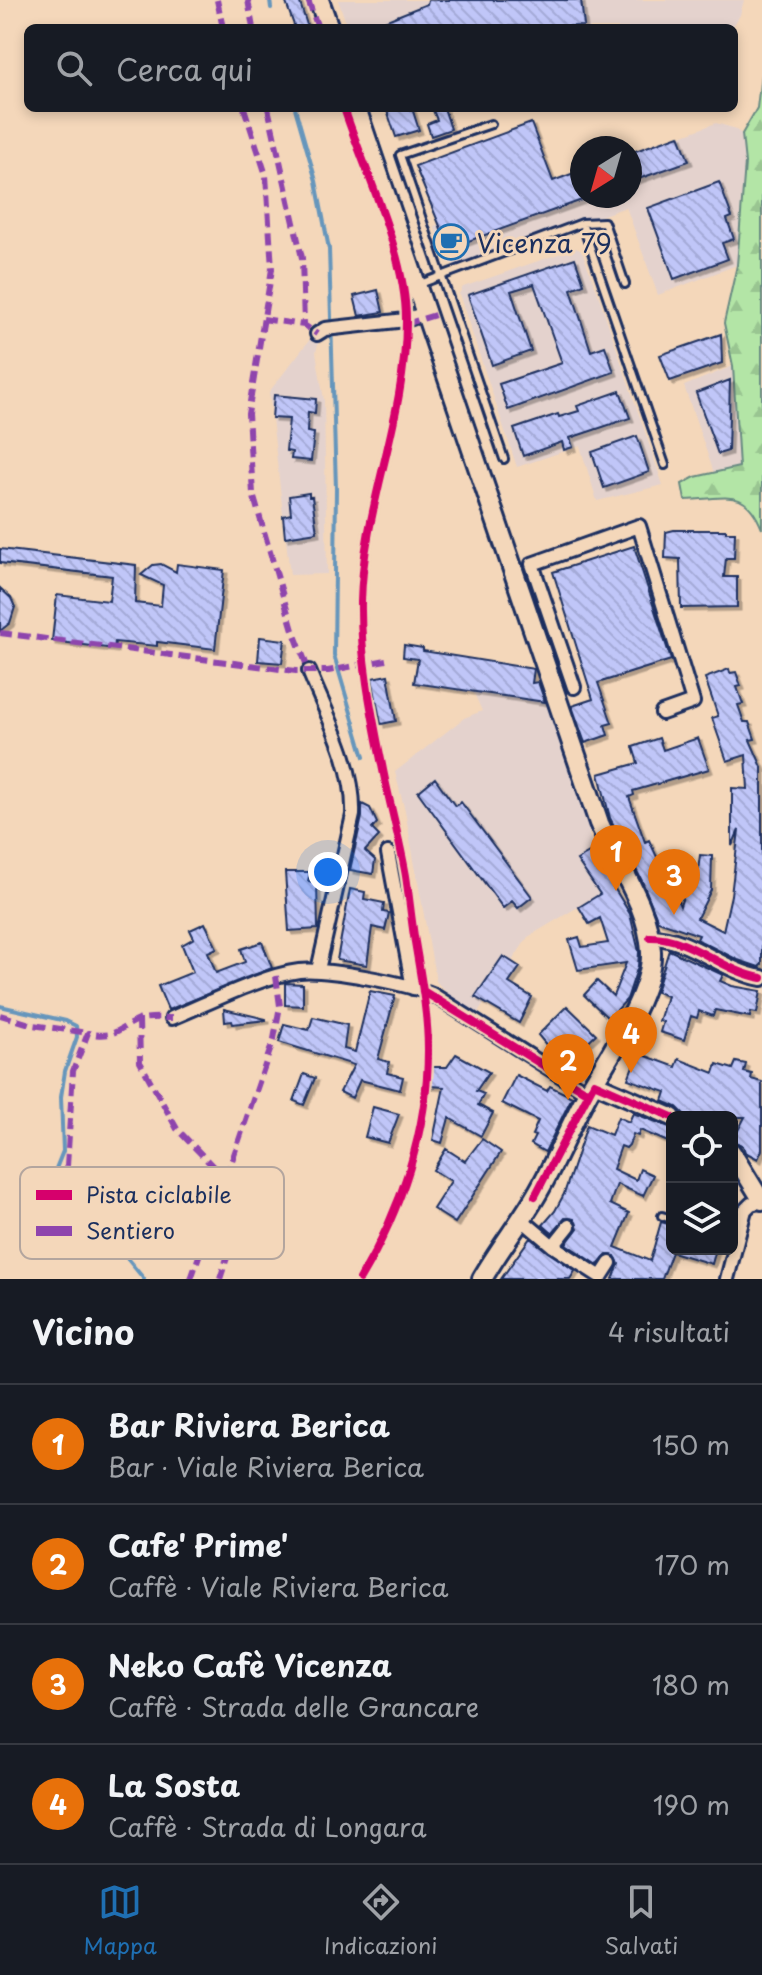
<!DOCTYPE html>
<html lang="it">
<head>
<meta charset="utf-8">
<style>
  :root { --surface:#171b24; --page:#20242c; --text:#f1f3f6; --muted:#9ea1a6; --line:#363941; --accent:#1f6fb2 }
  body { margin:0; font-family:"Playpen Sans",sans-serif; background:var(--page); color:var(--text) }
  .controls { position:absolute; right:24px; bottom:24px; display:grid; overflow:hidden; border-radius:12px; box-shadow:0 4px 12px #0003 }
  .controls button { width:72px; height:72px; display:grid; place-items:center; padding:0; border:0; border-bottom:2px solid var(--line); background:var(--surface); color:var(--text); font:40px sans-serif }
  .compass { position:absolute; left:570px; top:136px; width:72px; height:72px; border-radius:50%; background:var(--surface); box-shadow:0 4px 12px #0003; rotate:217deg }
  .you { position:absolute; left:328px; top:872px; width:28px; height:28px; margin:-20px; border:6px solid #fff; border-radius:50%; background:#1a73e8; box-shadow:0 0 0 12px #1a73e833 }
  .badge { display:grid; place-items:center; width:52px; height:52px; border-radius:50%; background:var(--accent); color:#fff; font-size:26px; font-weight:700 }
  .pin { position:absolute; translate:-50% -66px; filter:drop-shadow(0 2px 4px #0008) }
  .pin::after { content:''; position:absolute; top:42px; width:28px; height:24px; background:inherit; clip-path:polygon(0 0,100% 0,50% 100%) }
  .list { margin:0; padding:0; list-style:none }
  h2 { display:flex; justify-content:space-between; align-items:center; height:104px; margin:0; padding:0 32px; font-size:34px }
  h2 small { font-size:26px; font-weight:400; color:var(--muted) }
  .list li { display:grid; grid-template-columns:52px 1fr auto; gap:24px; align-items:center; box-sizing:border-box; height:120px; padding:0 32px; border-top:2px solid var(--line) }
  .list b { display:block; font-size:30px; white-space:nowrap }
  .list p { margin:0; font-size:26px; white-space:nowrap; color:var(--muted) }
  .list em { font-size:26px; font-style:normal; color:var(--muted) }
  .icon { flex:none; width:44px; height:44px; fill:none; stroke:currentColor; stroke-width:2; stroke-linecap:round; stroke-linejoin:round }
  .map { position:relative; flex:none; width:762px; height:1279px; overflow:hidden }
  .search { position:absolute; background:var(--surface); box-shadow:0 4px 12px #0003; left:24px; right:24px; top:24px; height:88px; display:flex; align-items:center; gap:20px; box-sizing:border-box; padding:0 28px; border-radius:12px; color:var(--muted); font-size:30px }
  .sheet { height:584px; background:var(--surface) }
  nav { display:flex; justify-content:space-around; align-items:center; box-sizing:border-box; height:112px; border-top:2px solid var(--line); background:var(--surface); font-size:22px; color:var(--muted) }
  nav a { display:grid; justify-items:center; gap:4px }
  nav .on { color:var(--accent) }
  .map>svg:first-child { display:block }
  .built { fill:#e4d2cd }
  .forest { fill:url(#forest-firs); stroke:#678a82; stroke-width:2 }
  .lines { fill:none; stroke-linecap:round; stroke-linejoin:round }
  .stream { stroke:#6696bc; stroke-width:4 }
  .building { fill:url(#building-back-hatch); stroke:#1b2f5e; stroke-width:2; filter:url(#shadow) }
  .service-casing { stroke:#1b2f5e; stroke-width:12 }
  .minor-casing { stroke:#1b2f5e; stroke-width:18 }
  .tertiary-casing { stroke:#1b2f5e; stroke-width:20 }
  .secondary-casing { stroke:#1b2f5e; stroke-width:22 }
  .primary-casing { stroke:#1b2f5e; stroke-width:24 }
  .service { stroke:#f4d7ba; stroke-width:6 }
  .minor { stroke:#f4d7ba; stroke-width:12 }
  .tertiary { stroke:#f4d7ba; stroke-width:14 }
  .secondary { stroke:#f4d7ba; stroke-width:16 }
  .primary { stroke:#f4d7ba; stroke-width:18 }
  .quiet { stroke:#8e44ad; stroke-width:6; stroke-dasharray:12 6; stroke-linecap:butt }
  .cycleway-casing { stroke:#f4d7ba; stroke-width:13 }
  .cycleway { stroke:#d6006c; stroke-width:8 }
  .labels { text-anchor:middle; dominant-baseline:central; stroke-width:6; stroke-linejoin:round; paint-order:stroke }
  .poi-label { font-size:26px; fill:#1b2f5e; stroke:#f4d7ba; text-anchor:start }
  .key { fill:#f4d7ba; stroke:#b3a59e; stroke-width:2 }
  .key-label { font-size:22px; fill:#1b2f5e }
</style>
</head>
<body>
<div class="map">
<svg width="762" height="1279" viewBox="0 0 762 1279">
  <defs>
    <pattern id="forest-firs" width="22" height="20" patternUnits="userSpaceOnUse" patternTransform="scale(2)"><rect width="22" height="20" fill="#b3e5a6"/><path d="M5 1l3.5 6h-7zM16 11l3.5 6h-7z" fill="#99c591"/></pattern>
    <pattern id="building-back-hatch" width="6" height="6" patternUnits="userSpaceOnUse" patternTransform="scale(2)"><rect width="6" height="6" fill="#c0c6f8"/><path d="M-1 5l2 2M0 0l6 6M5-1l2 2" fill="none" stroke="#a4aad7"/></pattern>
    <filter id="shadow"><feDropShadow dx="3.5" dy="3.5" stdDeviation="0" flood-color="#0004"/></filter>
  </defs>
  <rect width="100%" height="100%" fill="#f4d7ba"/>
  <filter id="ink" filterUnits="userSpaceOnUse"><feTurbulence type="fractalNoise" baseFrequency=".0125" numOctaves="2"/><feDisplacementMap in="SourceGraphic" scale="16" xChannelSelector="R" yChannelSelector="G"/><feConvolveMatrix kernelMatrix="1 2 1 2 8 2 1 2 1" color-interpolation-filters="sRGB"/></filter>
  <g filter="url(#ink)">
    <path class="built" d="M338,0H744L740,15L732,28H348Z
      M716,123L733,128L742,134L745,163L737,265L658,295L626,207L459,267L448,262L434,226L511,196H630V155Z
      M576,248L582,251L597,291L663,485L597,501L580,446L517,467L459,294L463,287Z
      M320,336L316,352L324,400L327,574L290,575L269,392L311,338Z
      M733,366L739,467L714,473L684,386Z
      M473,691L548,702L591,825L589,835L593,850L578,861L597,890L615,878L618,883L528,937L476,1016L453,1000L436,981L405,811L395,772L464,718L482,711Z"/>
    <path class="forest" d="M762,66V529C745,485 724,500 685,500L682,484L695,477L739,467L733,366L724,323L737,265L745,163L742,134L757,108Z"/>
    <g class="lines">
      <path class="stream" d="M270,0L271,8
        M295,108L316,181L329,249L336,489L334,655L364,757
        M0,1006L66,1021L76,1026L77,1037L65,1071L61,1097L63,1151L55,1171L144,1279"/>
    </g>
    <path class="building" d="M285,0H299L308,28H295Z
      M428,0H581L584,26L367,28L427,4Z
      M386,108H412L419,130L396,137Z
      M432,108H444L451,129L431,136L427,124L437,120Z
      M531,123L553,181L582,170V200L449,248L415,166Z
      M679,135L689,161L630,182V153Z
      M719,182L732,217L727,219L734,239L722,243L728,259L674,279L648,208Z
      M575,258L584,284L571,289L591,351L605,346L614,372L508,410L499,384L562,363L534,284L511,291L531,351L492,365L468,295Z
      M378,290L383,312L359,316L354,296Z
      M721,334L722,363L670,381L660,355Z
      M730,380L728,451L718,454L696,393Z
      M620,391L630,418L570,438L573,447L564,450L562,442L523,456L514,429L558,414L559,417L579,411L577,406Z
      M274,395L316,399L315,413L308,412L307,432L314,433L311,461L291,459L292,452L286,451L289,419L272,418Z
      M637,436L649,472L604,488L592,452Z
      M309,493V497H312L317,532L285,537L283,516L291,514L289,496Z
      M674,530H726V532H735L734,558H726L724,577H737V607L681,608L680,559L665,558L666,532Z
      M634,546L671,660L598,683L612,723L605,725L608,735L585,743L572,706L593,699L553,572Z
      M0,549L136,565L135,603L161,606L163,585L141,575L153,565L161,564L176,572L177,564L224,570L215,649L157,642V646L115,642L114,649L52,641L57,595L109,601L112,576L0,563Z
      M0,588L11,598L15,607L10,623L0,631Z
      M260,637L285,640L282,663L258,661Z
      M404,645L423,648V651L534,669L532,683L538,682L545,702L414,683L418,659L403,657Z
      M729,669L730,673L736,672L741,686L737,687L743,704L738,705L744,722H749L755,739L750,740L762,767V964L759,967L738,960L702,942L697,939L699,935L658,921L642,881L610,818L599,774L638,763L633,747L659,738L663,750L698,738L709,769L633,791L634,795L629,797L645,842L649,840L680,906L687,884L696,886L700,855L712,856L711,890L697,918L723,931L731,895L739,830L732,846V788L748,789L746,755L727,761L712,718L718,716L705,678Z
      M388,675L396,721L381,724L372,678Z
      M435,778L455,806L461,802L532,897L518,908L512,901L503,908L418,792Z
      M362,804L370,808L377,823L372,829L379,836L365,851L375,860L373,874L350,870L362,817Z
      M596,849L614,879L610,881L630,914L639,952L638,966L627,999L609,1019L584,995L597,981L613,996L626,963L578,970L569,940L579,937L582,947L608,943L600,918L589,924L579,907L600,894L577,860Z
      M285,872H310L308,881L317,883L318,929L289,931Z
      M350,889L365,892L364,899L384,903L383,912L389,913L385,930L372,927L367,965L337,960Z
      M205,923L217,948L208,952L216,973L245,962L241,949L262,942L272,968L168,1010L158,986L193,972L182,945L194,938L190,930Z
      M669,950L723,975L720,981L732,986L761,991L757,1013L751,1012L750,1017L715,1010L713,1016L699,1011L697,1018L691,1016L684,1040L660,1032L663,1022L659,1021L667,996L656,992Z
      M503,956L520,967L509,983L532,997L519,1023L475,997Z
      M285,983L303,984V1006L285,1005Z
      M370,991L395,996L378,1059L389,1062L387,1073L403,1077L400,1090L360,1080L352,1098L340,1092L354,1065L279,1042L284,1024L309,1030L313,1017L347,1025L344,1049L355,1052Z
      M567,1006L596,1034L563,1065L538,1035Z
      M224,1009L266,1019V1020L233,1024L232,1021L225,1022Z
      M638,1053L676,1067L679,1059L714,1073L717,1064L733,1069L736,1062L746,1064L744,1072L752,1074L751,1079L762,1082V1150L758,1159L745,1152L743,1146L733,1140L745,1117H687L677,1107L663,1101L666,1092L628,1079Z
      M456,1054L489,1072L476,1091L484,1094L478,1105L493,1113L481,1136L449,1118L442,1143L433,1140L444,1087L430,1086L431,1067H447Z
      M304,1074L315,1078L304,1105L294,1101Z
      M516,1075L547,1091L550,1086L572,1097L545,1152L531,1144L535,1136L532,1135L538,1121L502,1103Z
      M373,1107L399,1114L388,1143L365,1137Z
      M633,1113L672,1128V1139L669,1138L668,1142L640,1130L638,1136L633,1134L629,1145L626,1148L621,1146L613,1169L636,1180L640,1169L653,1175L643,1196L617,1184L610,1204L629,1213L615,1247L650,1261L661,1222L672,1225V1249H716L712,1264L672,1252L662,1279H613L619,1264L615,1256L607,1255L598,1265L566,1244L578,1228L574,1219L565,1218L552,1233L543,1225L555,1211L564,1194L587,1125L611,1135L618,1117L629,1122Z
      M482,1139L501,1152L455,1223L433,1209L451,1181L433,1170L446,1149L465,1161Z
      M530,1238L575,1271L570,1279H501Z"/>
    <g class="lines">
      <defs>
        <path id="service" d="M491,124L400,155L504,459
          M582,223L665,465
          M420,284L582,223L604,222L625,284
          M662,1216L672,1219"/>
        <path id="minor" d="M317,334L325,329L406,320L425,313
          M309,671C327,716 355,765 353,815L318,970
          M574,687L532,564L639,526L693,702L662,713
          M388,853L413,988
          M172,1018C209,1003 261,976 299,971C327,968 405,983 432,994L588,1093
          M521,1219L553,1246L601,1277L610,1263
          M553,1246L569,1226
          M727,1279L745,1210L751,1204L762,1201"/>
        <path id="tertiary" d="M650,937C689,936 723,972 762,978"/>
        <path id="secondary" d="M594,1083L672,1117
          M732,1152L762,1201"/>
        <path id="primary" d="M319,0L329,28
          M356,108L599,823C617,864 649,906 651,952C653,992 610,1054 590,1089C571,1123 557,1159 538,1192C521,1222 499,1249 482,1279"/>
      </defs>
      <use href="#service" class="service-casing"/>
      <use href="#minor" class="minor-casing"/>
      <use href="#tertiary" class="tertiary-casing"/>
      <use href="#secondary" class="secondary-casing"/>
      <use href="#primary" class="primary-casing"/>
      <use href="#service" class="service"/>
      <use href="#minor" class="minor"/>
      <use href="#tertiary" class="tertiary"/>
      <use href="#secondary" class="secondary"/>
      <use href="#primary" class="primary"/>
      <path class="quiet" d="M217,0L223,28
        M248,0L253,28
        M308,0L318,28
        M244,108L266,175L272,269L248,414L253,494L293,630L309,671
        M268,108L302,258L304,325
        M263,319L304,325L317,334
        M406,324L435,315
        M0,633L296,671H328L386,660
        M0,1015L33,1025L88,1033
        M139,1019L140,1062L177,1129L226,1180L244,1206L220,1279
        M67,1166L73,1071L88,1033C115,1039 117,1029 138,1020C147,1017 162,1018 172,1018
        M191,1279L274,1039L280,1006L276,976"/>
      <defs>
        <path id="cycleway" d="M344,108C365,172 407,256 406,322C406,418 363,507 361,602C360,658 372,715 383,770C390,805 400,841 406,876C409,896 411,916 414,936C420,973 428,1012 428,1050C428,1131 401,1210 360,1279
          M650,937C689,936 723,972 762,978
          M423,991L588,1093
          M535,1196L594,1083L672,1117"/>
      </defs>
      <use href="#cycleway" class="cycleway-casing"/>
      <use href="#cycleway" class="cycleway"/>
    </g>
  </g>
  <defs>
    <symbol id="cafe-ring" viewBox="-11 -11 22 22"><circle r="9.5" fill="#f4d7ba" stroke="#1f6fb2" stroke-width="1.5"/><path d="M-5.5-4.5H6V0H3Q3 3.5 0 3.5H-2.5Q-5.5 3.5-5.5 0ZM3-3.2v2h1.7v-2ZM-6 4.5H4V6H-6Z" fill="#1f6fb2"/></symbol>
  </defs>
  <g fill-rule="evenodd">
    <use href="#cafe-ring" x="431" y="222" width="40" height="40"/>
  </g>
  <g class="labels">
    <g class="poi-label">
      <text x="477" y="242">Vicenza 79</text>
    </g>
  </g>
  <rect x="20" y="1167" width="264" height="92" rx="12" class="key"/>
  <rect x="36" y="1190" width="36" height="10" fill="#d6006c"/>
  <rect x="36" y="1226" width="36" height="10" fill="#8e44ad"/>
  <g class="key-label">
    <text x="86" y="1203">Pista ciclabile</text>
    <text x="86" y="1239">Sentiero</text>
  </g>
</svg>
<div class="controls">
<button><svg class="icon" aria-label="locate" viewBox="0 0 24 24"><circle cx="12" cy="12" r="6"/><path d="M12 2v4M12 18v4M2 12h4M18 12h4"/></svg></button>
<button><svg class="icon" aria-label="layers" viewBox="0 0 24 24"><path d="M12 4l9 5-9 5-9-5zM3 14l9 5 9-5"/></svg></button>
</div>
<svg class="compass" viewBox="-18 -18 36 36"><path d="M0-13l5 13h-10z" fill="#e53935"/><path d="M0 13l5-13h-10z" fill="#9ea1a6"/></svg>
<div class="you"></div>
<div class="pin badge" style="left:616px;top:891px;background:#e8710a">1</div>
<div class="pin badge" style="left:568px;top:1100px;background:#e8710a">2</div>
<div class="pin badge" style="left:674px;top:915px;background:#e8710a">3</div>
<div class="pin badge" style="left:631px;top:1073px;background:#e8710a">4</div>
<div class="search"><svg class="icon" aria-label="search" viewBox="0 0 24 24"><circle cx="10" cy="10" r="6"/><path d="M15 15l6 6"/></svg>Cerca qui</div>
</div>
<section class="sheet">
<h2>Vicino<small>4 risultati</small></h2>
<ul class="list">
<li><span class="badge" style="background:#e8710a">1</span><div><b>Bar Riviera Berica</b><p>Bar · Viale Riviera Berica</p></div><em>150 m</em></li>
<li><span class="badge" style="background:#e8710a">2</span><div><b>Cafe' Prime'</b><p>Caffè · Viale Riviera Berica</p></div><em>170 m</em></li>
<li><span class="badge" style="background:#e8710a">3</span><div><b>Neko Cafè Vicenza</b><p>Caffè · Strada delle Grancare</p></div><em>180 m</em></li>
<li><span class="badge" style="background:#e8710a">4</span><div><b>La Sosta</b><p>Caffè · Strada di Longara</p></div><em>190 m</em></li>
</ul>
</section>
<nav>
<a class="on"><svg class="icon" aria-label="map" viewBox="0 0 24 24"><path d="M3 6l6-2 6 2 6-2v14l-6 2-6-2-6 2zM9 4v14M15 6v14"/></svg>Mappa</a>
<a><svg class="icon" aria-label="directions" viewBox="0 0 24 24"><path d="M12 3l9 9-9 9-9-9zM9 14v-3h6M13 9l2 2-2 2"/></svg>Indicazioni</a>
<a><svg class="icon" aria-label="saved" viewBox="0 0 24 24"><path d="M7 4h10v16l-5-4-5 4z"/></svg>Salvati</a>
</nav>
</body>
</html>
